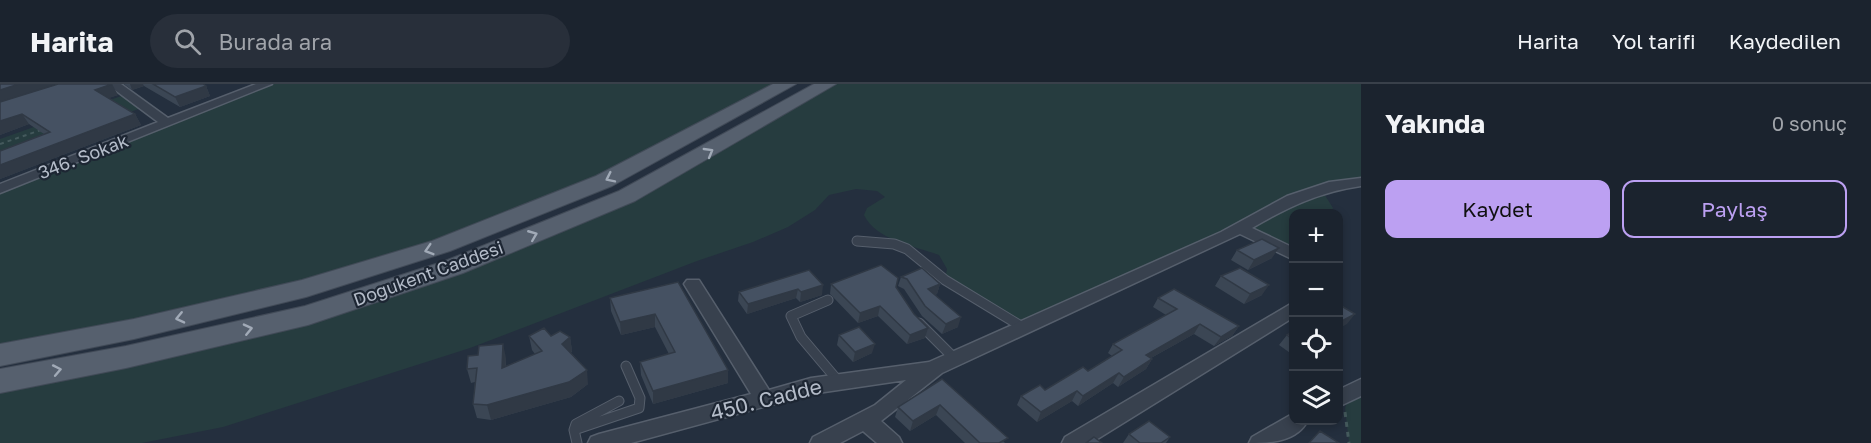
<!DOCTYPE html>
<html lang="tr">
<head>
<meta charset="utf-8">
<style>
  :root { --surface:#1b232e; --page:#282f3a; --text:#f1f3f6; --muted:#a0a4aa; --line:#39404a; --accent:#bca0f2 }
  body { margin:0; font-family:"Golos Text",sans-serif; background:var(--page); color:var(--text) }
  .controls { position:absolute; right:18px; bottom:18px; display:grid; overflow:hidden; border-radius:12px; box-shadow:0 3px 9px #0003 }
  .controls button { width:54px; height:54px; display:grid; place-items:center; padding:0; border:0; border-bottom:2px solid var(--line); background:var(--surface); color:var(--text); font:30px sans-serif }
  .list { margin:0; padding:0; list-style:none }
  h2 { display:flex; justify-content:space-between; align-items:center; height:78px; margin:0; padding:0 24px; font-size:26px }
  h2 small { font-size:20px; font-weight:400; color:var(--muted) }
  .actions { display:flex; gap:12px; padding:18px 24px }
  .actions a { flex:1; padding:14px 0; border:2px solid var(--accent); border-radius:12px; text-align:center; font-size:21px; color:var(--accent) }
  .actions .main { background:var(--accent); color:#111 }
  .icon { flex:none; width:33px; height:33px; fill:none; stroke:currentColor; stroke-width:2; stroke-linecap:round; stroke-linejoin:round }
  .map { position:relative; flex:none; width:1361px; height:359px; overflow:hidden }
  header { display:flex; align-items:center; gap:36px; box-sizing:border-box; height:84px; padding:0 30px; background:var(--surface); border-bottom:2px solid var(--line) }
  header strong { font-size:28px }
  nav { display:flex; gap:33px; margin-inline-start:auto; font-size:21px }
  .search { width:420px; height:54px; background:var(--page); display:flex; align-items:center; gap:15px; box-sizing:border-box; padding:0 21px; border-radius:33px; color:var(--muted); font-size:22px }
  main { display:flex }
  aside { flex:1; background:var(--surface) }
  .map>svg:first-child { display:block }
  .green { fill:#263c3f }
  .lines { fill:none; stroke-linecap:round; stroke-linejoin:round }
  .service-casing { stroke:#565f6c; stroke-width:11 }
  .minor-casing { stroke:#565f6c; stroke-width:3 }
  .primary-casing { stroke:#414a57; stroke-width:2 }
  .path-far1 { stroke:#44595c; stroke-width:2; stroke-dasharray:4 4; stroke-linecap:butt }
  .path { stroke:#44595c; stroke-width:3; stroke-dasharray:5 5; stroke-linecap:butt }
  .service { stroke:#38414e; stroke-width:9 }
  .minor { fill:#38414e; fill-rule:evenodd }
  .primary { fill:#56606e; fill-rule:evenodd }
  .wall { fill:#3b4654 }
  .shaded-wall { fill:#303945 }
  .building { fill:#455162; stroke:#303945; stroke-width:1.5 }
  .oneway { stroke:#a1aab7 }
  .labels { text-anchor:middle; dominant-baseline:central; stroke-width:4.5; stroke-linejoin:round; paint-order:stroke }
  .street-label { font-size:18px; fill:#b4bcc9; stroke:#1d2633 }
  .near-street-label { font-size:21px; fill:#b4bcc9; stroke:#1d2633 }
</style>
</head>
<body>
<header>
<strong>Harita</strong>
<div class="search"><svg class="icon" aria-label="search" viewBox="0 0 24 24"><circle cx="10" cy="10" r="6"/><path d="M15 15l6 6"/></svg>Burada ara</div>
<nav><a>Harita</a><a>Yol tarifi</a><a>Kaydedilen</a></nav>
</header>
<main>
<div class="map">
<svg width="1361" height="359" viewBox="0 0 1361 359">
  <rect width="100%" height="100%" fill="#242f3e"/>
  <path class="green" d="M267,0H787L662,67L441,162L0,271V105Z
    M827,0H1361V98L1321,105L1333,124L1330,129H1294L1293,160L1286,167L1240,144L1024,244L945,196L947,185L939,171C914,162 876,156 864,131L867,124L885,113L877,107L856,105L829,111L815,126L788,143L753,158L697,177L470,264L223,343L142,359H0V297L308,231L560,140Z
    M127,10L144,23L0,75V55Z
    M1361,303V359H1349L1345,324L1351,308Z"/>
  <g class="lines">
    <defs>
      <path id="service" d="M857,157L894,160L907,165L945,196L1024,244
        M828,216L791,232L801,253L839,298
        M919,239L955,275
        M574,346L639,324L640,314L626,282
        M577,359L574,346L576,340L619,317"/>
      <path id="minor" d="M107,0H121L168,34L256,0H272L0,109V100L158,38Z
        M1361,94V102C1319,108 1288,123 1252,144L1294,164V176L1240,150L942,289L881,337L899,353L902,359H877L863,347L840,359H810L813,353L875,321L906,296L811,310L631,359H588L591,353L599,350L751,310L684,200L687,196H699L769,306L811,294L929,278L1221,148L1287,112L1329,98Z
        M1294,218V233L1091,359H1062L1065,353Z
        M1361,295V312L1338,323V306Z
        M1294,329V336H1308C1297,358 1270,359 1249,359L1252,353Z"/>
      <path id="primary" d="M773,0H796L612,102L450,167L306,213L134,255L0,282V260L134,235L302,196L432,157L596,92Z
        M814,0H836L635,117L463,189L308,241L126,284L0,309V285L126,262L305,222L445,177L619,107Z"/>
    </defs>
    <use href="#service" class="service-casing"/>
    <use href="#minor" class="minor-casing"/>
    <use href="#primary" class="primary-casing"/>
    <path class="path-far1" d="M0,60L41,46"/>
    <path class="path" d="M1345,328L1349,359"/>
    <use href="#service" class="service"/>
    <use href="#minor" class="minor"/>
    <use href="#primary" class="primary"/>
  </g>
  <path class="wall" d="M0,0L118,11L108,14L135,30L141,41L0,95V67L44,50L29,40L0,51Z
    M124,0H203L206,2L210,12L180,23L144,2L132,6Z
    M1237,166L1272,174L1248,186L1231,176Z
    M809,186L822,211L800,218L796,214L747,230L738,217L739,208Z
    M1221,192L1262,211L1244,220L1215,202Z
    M901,193L940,200L937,210L935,211L958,243L942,250L922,232L904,205L898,202Z
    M678,198L728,299L653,320L641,291L640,278L669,270L655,243L621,251L611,227L610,214Z
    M831,200L896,203L925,254L907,260L878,232L858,239L830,210Z
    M1158,214L1239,242L1232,252L1214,262L1194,250L1151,274L1152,275L1146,285L1118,303L1113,299L1078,322L1072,317L1037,338L1017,321L1021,312L1045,306L1088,287L1112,272L1108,269L1113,260L1166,231L1153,223Z
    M1293,248V271L1279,261L1287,251Z
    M839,251L872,269L853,278L837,261Z
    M529,252H551L570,253L572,267L571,269L588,300L571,313L491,336L477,334L473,320L475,298L471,299L467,285L478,271L506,274V282L535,270L532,266Z
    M942,295L1005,359H965L936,331L910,347L895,333L898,323Z
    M1129,350L1170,353L1166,359H1123Z"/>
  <path class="shaded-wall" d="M19,0H57L0,19V6Z
    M112,0L118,11L101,17L95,6Z
    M130,0H143L144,2L132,6Z
    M206,2L210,12L180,23L175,13Z
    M22,30L29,40L0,51V37Z
    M135,30L141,41L0,95V81Z
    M1279,164L1272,174L1248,186L1254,176Z
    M940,200L937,210L925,215L928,205Z
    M823,201L822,211L800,218L801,208Z
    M1269,201L1262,211L1244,220L1250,210Z
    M798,205L796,214L747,230L748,220Z
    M880,222L878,232L858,239L860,229Z
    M655,230V243L621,251L620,238Z
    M1355,230L1347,240L1338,245V239Z
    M961,233L958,243L942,250L946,240Z
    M1200,240L1194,250L1140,280L1146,271Z
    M1239,242L1232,252L1214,262L1221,253Z
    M928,244L925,254L907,260L910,251Z
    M570,253L572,267L564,274L562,260Z
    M503,260L506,274L505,298L502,284Z
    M875,260L872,269L853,278L855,268Z
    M1152,275L1146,285L1118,303L1124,293Z
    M587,286L588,300L571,313L491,336L487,321Z
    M728,286V299L653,320V307Z
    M1119,289L1113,299L1078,322L1083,312Z
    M1077,307L1072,317L1037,338L1041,328Z
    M940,321L936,331L910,347L913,337Z"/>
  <path class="building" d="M0,0H19L0,6Z
    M58,0H112L95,6L135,30L0,81V67L50,48L22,30L0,37V18Z
    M153,0H203L206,2L175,13Z
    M1262,155L1279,164L1254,176L1237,166Z
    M881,181L898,194L896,203L914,230L928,244L910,251L880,222L860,229L831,200Z
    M922,184L940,200L928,205L961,233L946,240L925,222L907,195L901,193Z
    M1240,184L1269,201L1250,210L1221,192Z
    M809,186L823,201L801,208L798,205L748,220L739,208Z
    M678,198L728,286L653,307L640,278L675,268L655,230L620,238L610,214Z
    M1174,205L1239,242L1221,253L1200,240L1146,271L1152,275L1124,293L1119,289L1083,312L1077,307L1041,328L1021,312L1040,301L1045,306L1083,283L1088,287L1122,266L1113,260L1177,225L1158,214Z
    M1338,220L1355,230L1338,239Z
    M859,243L875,260L855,268L839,251Z
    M544,244L551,252L560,247L570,253L562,260L587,286L569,298L487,321L473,320L477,284L467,285L468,272L478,271L479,262L503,260L502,284L542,267L529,252Z
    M1293,248V256L1287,251Z
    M942,295L1008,354L999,359H980L940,321L913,337L898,323Z
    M1149,337L1170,353L1161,359H1140L1129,350Z
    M1320,347L1339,359H1309Z
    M1094,353L1102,359H1086Z"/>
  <defs><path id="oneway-chevron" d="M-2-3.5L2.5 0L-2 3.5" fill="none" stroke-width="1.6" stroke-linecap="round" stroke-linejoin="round" transform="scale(1.5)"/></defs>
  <g class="oneway">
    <use href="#oneway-chevron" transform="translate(709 68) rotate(-30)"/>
    <use href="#oneway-chevron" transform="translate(610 94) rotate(154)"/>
    <use href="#oneway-chevron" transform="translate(533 151) rotate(-22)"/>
    <use href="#oneway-chevron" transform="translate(429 166) rotate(163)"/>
    <use href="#oneway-chevron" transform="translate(180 234) rotate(167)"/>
    <use href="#oneway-chevron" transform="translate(248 245) rotate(-13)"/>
    <use href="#oneway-chevron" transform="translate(57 286) rotate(-11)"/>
  </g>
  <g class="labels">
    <g class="street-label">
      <text transform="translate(83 72) rotate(-21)">346. Sokak</text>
      <text transform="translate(428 189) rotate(-20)">Doğukent Caddesi</text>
    </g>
    <g class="near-street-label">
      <text transform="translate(766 315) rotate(-14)">450. Cadde</text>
    </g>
  </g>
</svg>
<div class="controls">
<button>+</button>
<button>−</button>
<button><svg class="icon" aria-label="locate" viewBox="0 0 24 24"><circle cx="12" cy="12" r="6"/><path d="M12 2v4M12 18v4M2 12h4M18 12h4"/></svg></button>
<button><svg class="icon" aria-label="layers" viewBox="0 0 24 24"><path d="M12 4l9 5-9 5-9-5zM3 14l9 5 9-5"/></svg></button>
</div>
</div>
<aside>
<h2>Yakında<small>0 sonuç</small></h2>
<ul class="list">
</ul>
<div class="actions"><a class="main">Kaydet</a><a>Paylaş</a></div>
</aside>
</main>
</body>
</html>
